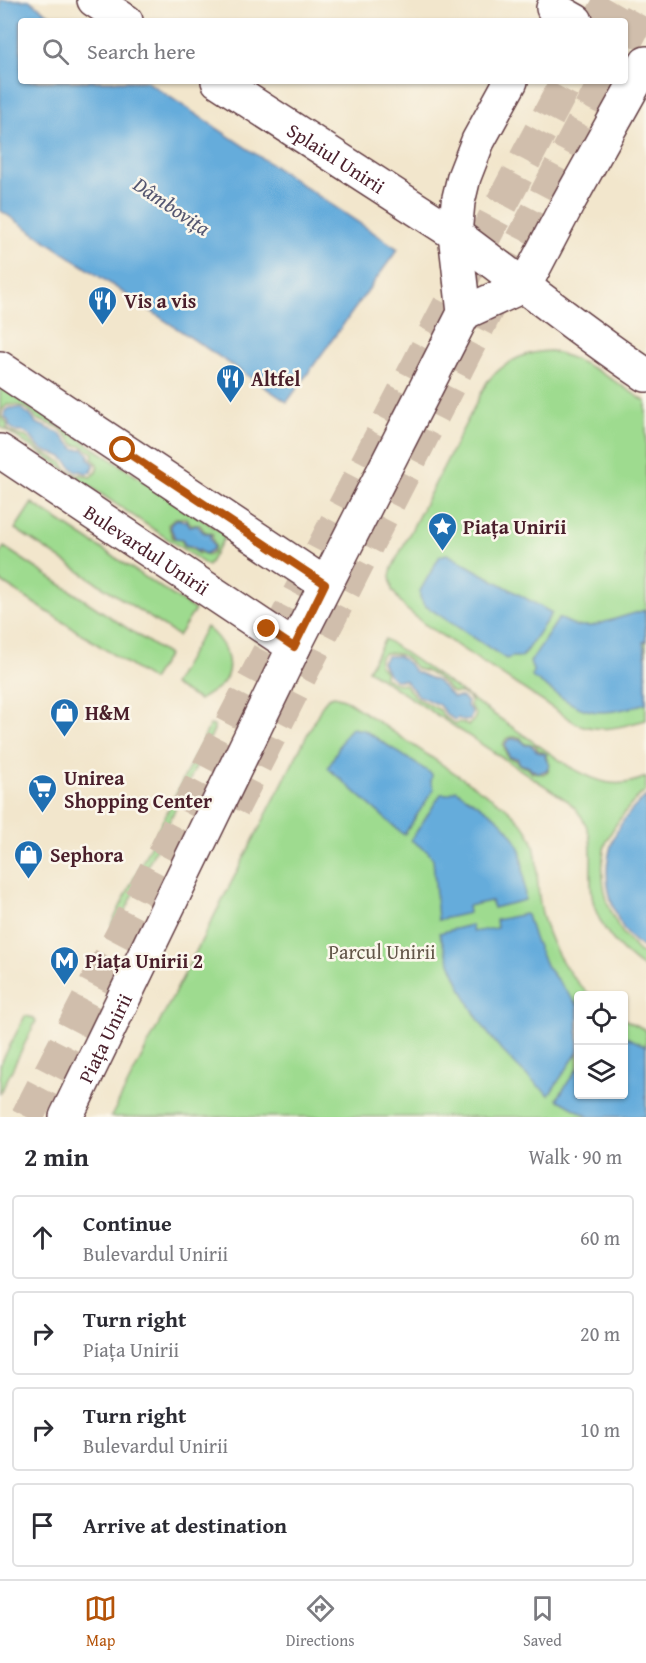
<!DOCTYPE html>
<html lang="en">
<head>
<meta charset="utf-8">
<style>
  :root { --surface:#fff; --page:#f2f2f3; --text:#2b2b33; --muted:#7c7c81; --line:#e1e1e2; --accent:#b45309 }
  body { margin:0; font-family:"Gentium Book Plus",serif; background:var(--page); color:var(--text) }
  .controls { position:absolute; right:18px; bottom:18px; display:grid; overflow:hidden; border-radius:6px; box-shadow:0 2px 4px #0004 }
  .controls button { width:54px; height:54px; display:grid; place-items:center; padding:0; border:0; border-bottom:2px solid var(--line); background:var(--surface); color:var(--text); font:30px sans-serif }
  .stop { position:absolute; width:18px; height:18px; margin:-14px; border:4px solid #b45309; border-radius:50%; background:#fff }
  .stop.end { background:#b45309; border-color:#fff; box-shadow:0 2px 6px #0008 }
  .list { margin:0; padding:0; list-style:none }
  h2 { display:flex; justify-content:space-between; align-items:center; height:78px; margin:0; padding:0 24px; font-size:26px }
  h2 small { font-size:20px; font-weight:400; color:var(--muted) }
  .list li { display:grid; grid-template-columns:39px 1fr auto; gap:18px; align-items:center; box-sizing:border-box; height:84px; margin:0 12px 12px; padding:0 12px; border:2px solid var(--line); border-radius:6px }
  .list b { display:block; font-size:22px; white-space:nowrap }
  .list p { margin:0; font-size:20px; white-space:nowrap; color:var(--muted) }
  .list em { font-size:20px; font-style:normal; color:var(--muted) }
  .icon { flex:none; width:33px; height:33px; fill:none; stroke:currentColor; stroke-width:2; stroke-linecap:round; stroke-linejoin:round }
  .map { position:relative; flex:none; width:646px; height:1117px; overflow:hidden }
  .search { position:absolute; background:var(--surface); box-shadow:0 2px 4px #0004; left:18px; right:18px; top:18px; height:66px; display:flex; align-items:center; gap:15px; box-sizing:border-box; padding:0 21px; border-radius:6px; color:var(--muted); font-size:22px }
  .sheet { height:462px; background:var(--surface) }
  nav { display:flex; justify-content:space-around; align-items:center; box-sizing:border-box; height:84px; border-top:2px solid var(--line); background:var(--surface); font-size:16px; color:var(--muted) }
  nav a { display:grid; justify-items:center; gap:3px }
  nav .on { color:var(--accent) }
  .map>svg:first-child { display:block }
  .green { fill:#9edb8f; stroke:#747d5d; stroke-width:1.5; fill-rule:evenodd }
  .water { fill:#65acdb; stroke:#586683; stroke-width:1.5 }
  .lines { fill:none; stroke-linecap:round; stroke-linejoin:round }
  .primary-tunnel { stroke:#d0beac; stroke-width:33; stroke-dasharray:33 16; stroke-linecap:butt }
  .secondary-casing { stroke:#633d43; stroke-width:36 }
  .primary-casing { stroke:#633d43; stroke-width:36 }
  .secondary { stroke:#fff; stroke-width:33 }
  .primary { stroke:#fff; stroke-width:33 }
  .route { stroke:#b45309; stroke-width:8 }
  .labels { text-anchor:middle; dominant-baseline:central; stroke-width:5; stroke-linejoin:round; paint-order:stroke }
  .street-label { font-size:20px; fill:#4a1f2b; stroke:#fbf7ec }
  .poi-label { font-size:20px; font-weight:bold; fill:#4a1f2b; stroke:#fbf7ec; text-anchor:start }
  .park-label { font-size:20px; fill:#635749; stroke:#fbf7ec }
  .water-label { font-size:21px; font-style:italic; fill:#555771; stroke:#fbf7ec }
</style>
</head>
<body>
<div class="map">
<svg width="646" height="1117" viewBox="0 0 646 1117">
  <rect width="100%" height="100%" fill="#fbf7ec"/>
  <filter id="ink" filterUnits="userSpaceOnUse"><feTurbulence type="fractalNoise" baseFrequency=".0167" numOctaves="2"/><feDisplacementMap in="SourceGraphic" scale="12" xChannelSelector="R" yChannelSelector="G"/><feConvolveMatrix kernelMatrix="1 2 1 2 8 2 1 2 1" color-interpolation-filters="sRGB"/></filter>
  <filter id="wash" filterUnits="userSpaceOnUse"><feTurbulence type="fractalNoise" baseFrequency=".008" numOctaves="4" result="noise"/><feDisplacementMap in="SourceGraphic" scale="24" xChannelSelector="R" yChannelSelector="G"/><feGaussianBlur stdDeviation="1.35" result="paint"/><feColorMatrix in="noise" values="0 0 0 0 0 0 0 0 0 0 0 0 0 0 0 0 0 1.4 0 .05"/><feComposite in="paint" operator="in"/></filter>
  <g filter="url(#wash)">
    <rect width="100%" height="100%" fill="#f2e6cc"/>
    <path class="green" d="M551,351C587,361 616,382 646,402V720C620,727 604,733 577,724L424,624L405,608L392,590L390,576L392,568L487,382C504,362 525,351 551,351Z
      M0,386L226,535L208,566L0,426ZM7,405C20,404 30,408 36,419L60,428L75,445L82,446L93,453L92,459C100,464 99,473 90,477L81,474L78,476L66,469L62,462L40,451L26,437L17,435L7,429V423L1,416L2,410ZM175,518H186L191,524L200,525L204,531L213,534L212,537L215,546L213,552L208,555L199,552L198,554L193,549L184,546L181,540L173,538L168,525Z
      M32,503L195,610L178,636L15,529Z
      M4,547L168,655L152,680L0,581V553Z
      M206,627C222,639 238,664 222,684C215,691 206,695 199,700L173,685Z
      M385,639L570,767C597,782 616,790 646,777V791C632,800 607,833 604,850C599,883 608,920 632,944C637,949 638,953 646,954V970C622,953 600,931 593,901C585,861 604,834 568,801L368,670ZM385,653C405,653 404,656 417,669C434,672 441,682 453,693H461L471,700L470,706L476,715L473,721L468,725L459,722L456,724L444,717L440,710L418,699L404,684L394,683L385,677V671L379,664L380,657ZM512,737H520L525,744L535,745L538,750L547,754L546,757L550,765L548,771L543,774L534,772L532,773L528,768L519,765L516,760L508,758L503,745L506,739Z
      M334,696L344,699L504,806C549,843 531,860 541,909C548,941 565,973 590,995L578,996V1094H624V1019L646,1030V1117H111L323,704L328,698Z
      M210,725L214,726V730L117,928L111,925Z
      M25,1016L34,1018L36,1021L0,1094V1065Z"/>
    <path class="water" d="M0,0H29L59,21H21V81H146L398,249L287,402L0,210Z
      M9,408H20L30,415L36,423L59,433L75,449H83L89,454V459L94,464L92,472L86,473L80,471L77,472C71,468 69,463 63,458C57,453 47,454 40,448C32,441 30,430 17,432L9,426V422L4,416L5,411Z
      M178,519L184,521L186,520L190,526L197,525L203,532L211,535L210,538L214,546L212,550L205,554L199,550L197,552L194,547L185,545L182,539L175,538L170,526L173,521Z
      M447,554L552,613L522,657H512L506,659L424,605L420,597V591L440,556Z
      M645,610L646,641L643,642L646,659V703C587,722 580,710 532,677L533,670L530,662L559,618L576,626H592Z
      M387,656H398L408,663L414,671L437,681L453,697H461L467,702V706L472,712L470,720L464,721L458,718L455,720L447,715L439,705L419,696L404,680H395L388,674L382,662Z
      M351,728L364,730L432,774L431,782L434,789L404,835L328,768L345,735Z
      M510,739H520L525,745H531L538,752L546,754L545,757L549,765L547,770L539,773L533,770L532,771L529,767L520,764L517,758L509,757C509,751 500,745 510,739Z
      M456,790C480,806 514,823 521,854C524,869 524,885 525,900L493,908L491,901L468,906L469,913L438,920L433,859L428,852L411,840L441,794H449Z
      M646,796V949C616,935 602,885 609,854C613,831 629,811 646,796Z
      M525,914L527,915L534,938L547,967L578,1006V1052L549,1095C487,1044 466,1009 439,933L471,925L473,932L497,928L496,920Z
      M624,1036L646,1046V1117H589L557,1099L578,1067V1094H624Z"/>
  </g>
  <g filter="url(#ink)">
    <g class="lines">
      <path class="primary-tunnel" d="M599,21L611,0
        M625,43L646,3
        M233,808L528,229L605,81
        M27,1117L499,209L567,81"/>
      <defs>
        <g id="secondary">
          <path d="M94,0L126,21"/>
          <path id="s1" d="M218,81L455,234"/>
        </g>
        <g id="primary">
          <path d="M553,8L576,21"/>
          <path d="M455,234C519,281 580,331 646,375"/>
          <path d="M525,285L568,203L646,63"/>
          <path d="M464,313L525,285"/>
          <path d="M0,368L325,584"/>
          <path id="s2" d="M0,451L294,647"/>
          <path id="s3" d="M66,1117L294,647L464,313L455,234L458,202L464,177L478,141L511,81"/>
        </g>
      </defs>
      <use href="#secondary" class="secondary-casing"/>
      <use href="#primary" class="primary-casing"/>
      <use href="#secondary" class="secondary"/>
      <use href="#primary" class="primary"/>
    </g>
  </g>
  <g class="lines" filter="url(#ink)">
    <path class="route" d="M123,450L325,584L294,647L267,629"/>
  </g>
  <defs>
    <symbol id="restaurant-pin" viewBox="-11 -11 22 30"><path d="M0 17L-7.5 6A9.5 9.5 0 1 1 7.5 6Z" fill="#1f6fb2" stroke="#fbf7ec"/><path d="M-5-6h1v4h1v-4h1v4h1v-4h1v5L-1.5 .5V6h-2V.5L-5-1ZM5-6V6H3V1.5H1.5Q1.5-4 5-6Z" fill="#fff"/></symbol>
    <symbol id="sight-pin" viewBox="-11 -11 22 30"><path d="M0 17L-7.5 6A9.5 9.5 0 1 1 7.5 6Z" fill="#1f6fb2" stroke="#fbf7ec"/><path d="M0-6L1.8-2.2L6-1.7L2.9 1.2L3.7 5.4L0 3.3L-3.7 5.4L-2.9 1.2L-6-1.7L-1.8-2.2Z" fill="#fff"/></symbol>
    <symbol id="shop-pin" viewBox="-11 -11 22 30"><path d="M0 17L-7.5 6A9.5 9.5 0 1 1 7.5 6Z" fill="#1f6fb2" stroke="#fbf7ec"/><path d="M-5-2.5h2.3a2.7 3.5 0 0 1 5.4 0H5L5.5 6h-11ZM-1.5-2.5h3a1.5 2.3 0 0 0-3 0Z" fill="#fff"/></symbol>
    <symbol id="supermarket-pin" viewBox="-11 -11 22 30"><path d="M0 17L-7.5 6A9.5 9.5 0 1 1 7.5 6Z" fill="#1f6fb2" stroke="#fbf7ec"/><path d="M-6-5.5h2.5l.6 2H6L4.5 2H-2.5L-4.4-4H-6ZM-1.5 3.2a1.3 1.3 0 1 0 .1 0ZM3 3.2a1.3 1.3 0 1 0 .1 0Z" fill="#fff"/></symbol>
    <symbol id="metro-pin" viewBox="-11 -11 22 30"><path d="M0 17L-7.5 6A9.5 9.5 0 1 1 7.5 6Z" fill="#1f6fb2" stroke="#fbf7ec"/><path d="M-5.5 5V-5H-3L0 0L3-5H5.5V5H3V-.5L0 4L-3-.5V5Z" fill="#fff"/></symbol>
  </defs>
  <g fill-rule="evenodd">
    <use href="#restaurant-pin" x="86" y="284" width="33" height="45"/>
    <use href="#restaurant-pin" x="214" y="362" width="33" height="45"/>
    <use href="#sight-pin" x="426" y="510" width="33" height="45"/>
    <use href="#shop-pin" x="48" y="696" width="33" height="45"/>
    <use href="#supermarket-pin" x="26" y="772" width="33" height="45"/>
    <use href="#shop-pin" x="12" y="838" width="33" height="45"/>
    <use href="#metro-pin" x="48" y="944" width="33" height="45"/>
  </g>
  <g class="labels">
    <g class="street-label">
      <text stroke="none"><textPath href="#s1" startOffset="141">Splaiul Unirii</textPath></text>
      <text stroke="none"><textPath href="#s2" startOffset="177">Bulevardul Unirii</textPath></text>
      <text stroke="none"><textPath href="#s3" startOffset="88">Piața Unirii</textPath></text>
    </g>
    <g class="poi-label">
      <text x="124" y="300">Vis a vis</text>
      <text x="251" y="378">Altfel</text>
      <text x="463" y="526">Piața Unirii</text>
      <text x="85" y="712">H&amp;M</text>
      <text x="64" y="777">Unirea<tspan x="64" dy="23">Shopping Center</tspan></text>
      <text x="50" y="854">Sephora</text>
      <text x="85" y="960">Piața Unirii 2</text>
    </g>
    <g class="park-label">
      <text x="382" y="951">Parcul Unirii</text>
    </g>
    <g class="water-label">
      <text transform="translate(172 206) rotate(34)">Dâmbovița</text>
    </g>
  </g>
</svg>
<div class="controls">
<button><svg class="icon" aria-label="locate" viewBox="0 0 24 24"><circle cx="12" cy="12" r="6"/><path d="M12 2v4M12 18v4M2 12h4M18 12h4"/></svg></button>
<button><svg class="icon" aria-label="layers" viewBox="0 0 24 24"><path d="M12 4l9 5-9 5-9-5zM3 14l9 5 9-5"/></svg></button>
</div>
<div class="stop" style="left:123px;top:450px"></div>
<div class="stop end" style="left:267px;top:629px"></div>
<div class="search"><svg class="icon" aria-label="search" viewBox="0 0 24 24"><circle cx="10" cy="10" r="6"/><path d="M15 15l6 6"/></svg>Search here</div>
</div>
<section class="sheet">
<h2>2 min<small>Walk · 90 m</small></h2>
<ul class="list">
<li><svg class="icon" aria-label="ahead" viewBox="0 0 24 24"><path d="M12 20V5M6 11l6-6 6 6"/></svg><div><b>Continue</b><p>Bulevardul Unirii</p></div><em>60 m</em></li>
<li><svg class="icon" aria-label="right" viewBox="0 0 24 24"><path d="M7 20v-9h11M14 6l5 5-5 5"/></svg><div><b>Turn right</b><p>Piața Unirii</p></div><em>20 m</em></li>
<li><svg class="icon" aria-label="right" viewBox="0 0 24 24"><path d="M7 20v-9h11M14 6l5 5-5 5"/></svg><div><b>Turn right</b><p>Bulevardul Unirii</p></div><em>10 m</em></li>
<li><svg class="icon" aria-label="arrive" viewBox="0 0 24 24"><path d="M6 21V4h12l-3 4 3 4H6"/></svg><div><b>Arrive at destination</b></div></li>
</ul>
</section>
<nav>
<a class="on"><svg class="icon" aria-label="map" viewBox="0 0 24 24"><path d="M3 6l6-2 6 2 6-2v14l-6 2-6-2-6 2zM9 4v14M15 6v14"/></svg>Map</a>
<a><svg class="icon" aria-label="directions" viewBox="0 0 24 24"><path d="M12 3l9 9-9 9-9-9zM9 14v-3h6M13 9l2 2-2 2"/></svg>Directions</a>
<a><svg class="icon" aria-label="saved" viewBox="0 0 24 24"><path d="M7 4h10v16l-5-4-5 4z"/></svg>Saved</a>
</nav>
</body>
</html>
